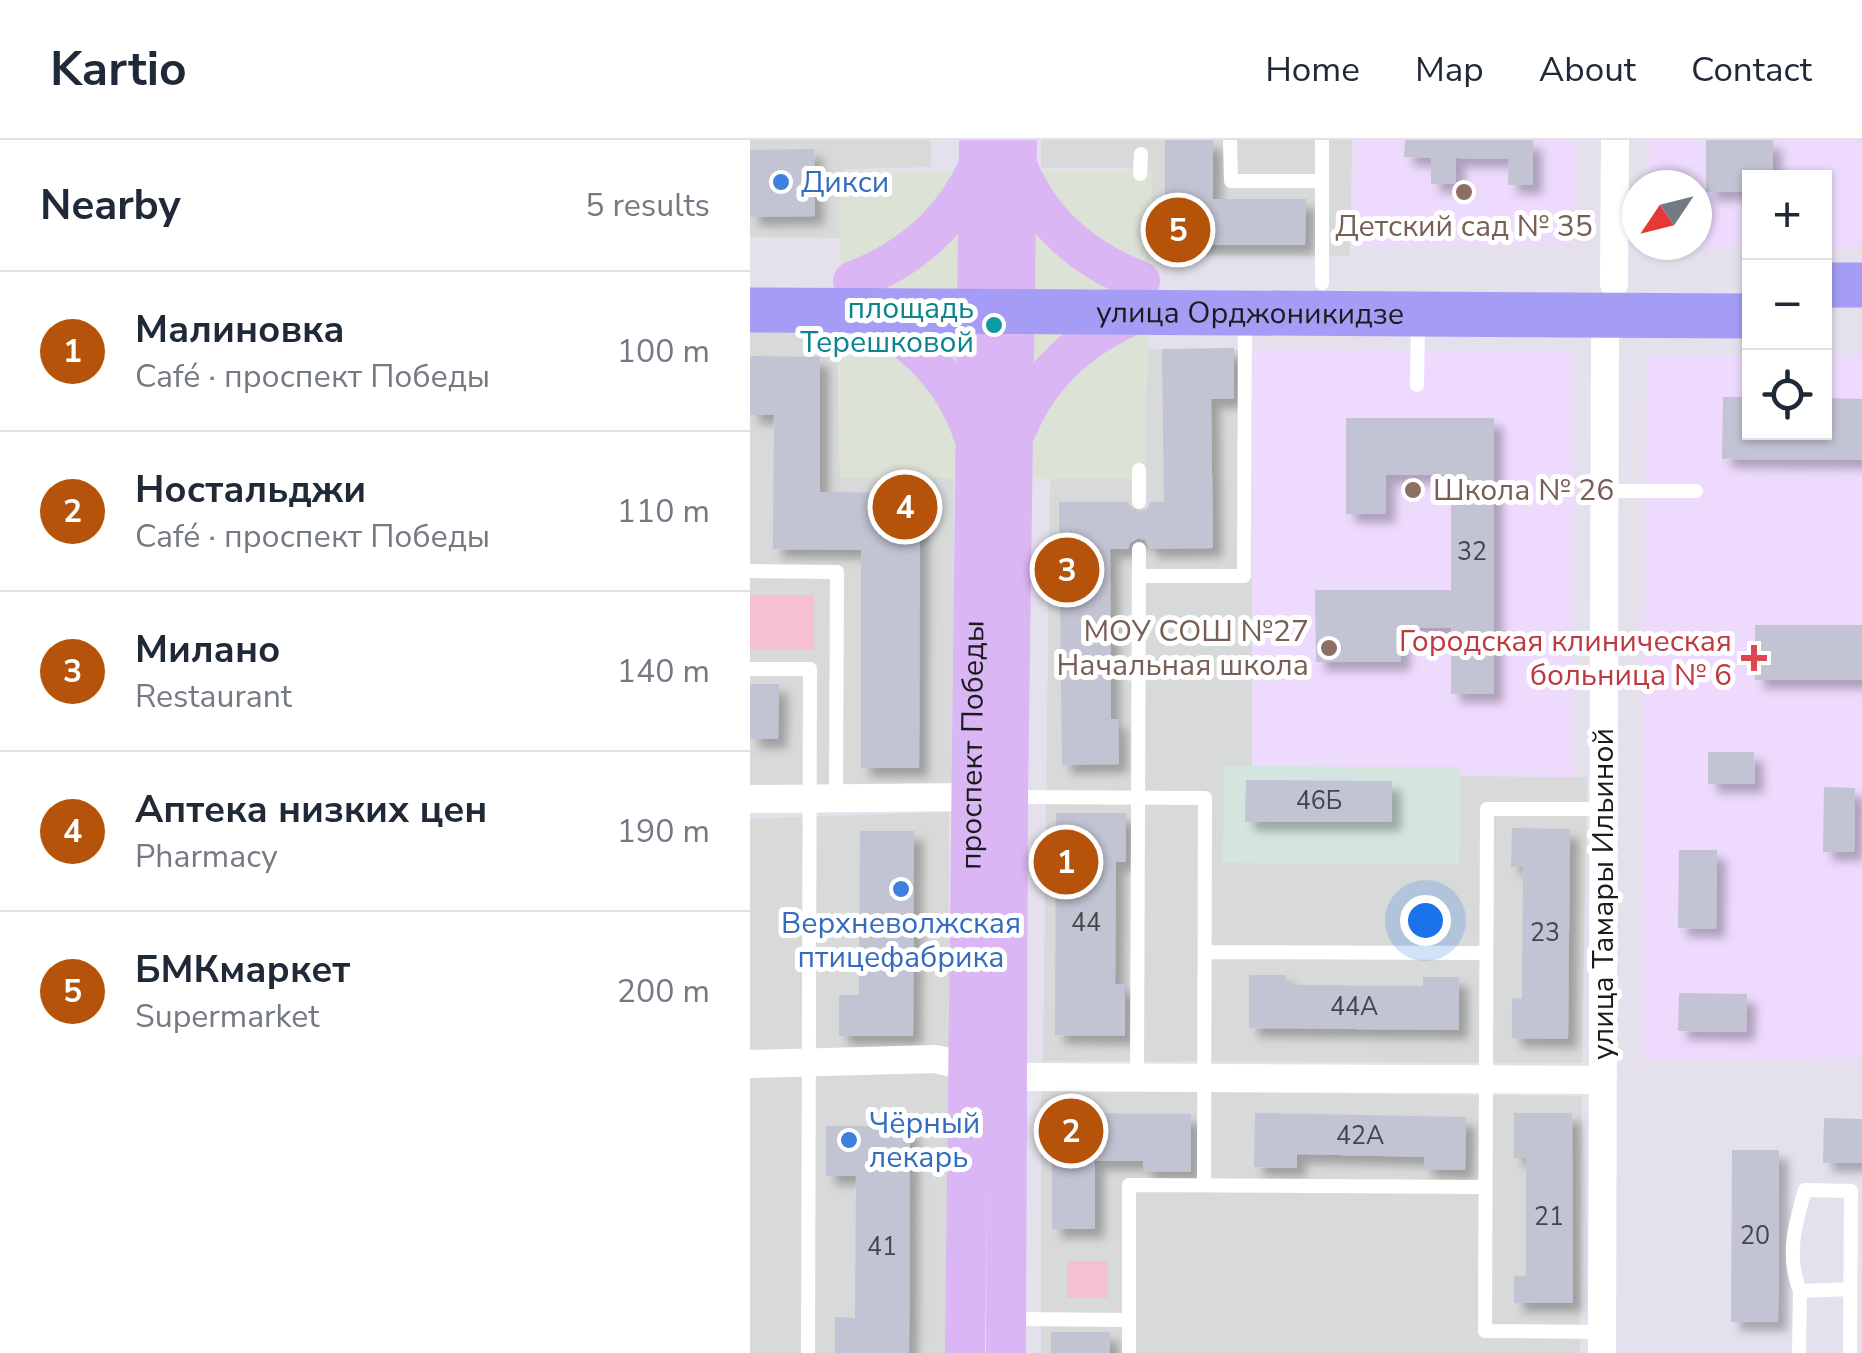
<!DOCTYPE html>
<html lang="en">
<head>
<meta charset="utf-8">
<style>
  :root { --surface:#fff; --page:#f6f6f7; --text:#1f2937; --muted:#747a83; --line:#e0e1e3; --accent:#b45309 }
  body { margin:0; font-family:"Nunito Sans",sans-serif; background:var(--page); color:var(--text) }
  .controls { position:absolute; right:30px; top:30px; display:grid; overflow:hidden; border-radius:0px; box-shadow:0 2px 8px #0004 }
  .controls button { width:90px; height:90px; display:grid; place-items:center; padding:0; border:0; border-bottom:2px solid var(--line); background:var(--surface); color:var(--text); font:50px sans-serif }
  .compass { position:absolute; left:872px; top:30px; width:90px; height:90px; border-radius:50%; background:var(--surface); box-shadow:0 2px 8px #0004; rotate:235deg }
  .you { position:absolute; left:675px; top:780px; width:35px; height:35px; margin:-25px; border:8px solid #fff; border-radius:50%; background:#1a73e8; box-shadow:0 0 0 15px #1a73e833 }
  .badge { display:grid; place-items:center; width:65px; height:65px; border-radius:50%; background:var(--accent); color:#fff; font-size:32px; font-weight:700 }
  .pin { position:absolute; translate:-50% -50%; border:5px solid #fff; box-shadow:0 2px 10px #0006 }
  .list { margin:0; padding:0; list-style:none }
  h2 { display:flex; justify-content:space-between; align-items:center; height:130px; margin:0; padding:0 40px; font-size:42px }
  h2 small { font-size:32px; font-weight:400; color:var(--muted) }
  .list li { display:grid; grid-template-columns:65px 1fr auto; gap:30px; align-items:center; box-sizing:border-box; height:160px; padding:0 40px; border-top:2px solid var(--line) }
  .list b { display:block; font-size:38px; white-space:nowrap }
  .list p { margin:0; font-size:32px; white-space:nowrap; color:var(--muted) }
  .list em { font-size:32px; font-style:normal; color:var(--muted) }
  .icon { flex:none; width:55px; height:55px; fill:none; stroke:currentColor; stroke-width:2; stroke-linecap:round; stroke-linejoin:round }
  .map { position:relative; flex:none; width:1112px; height:1213px; overflow:hidden }
  header { display:flex; align-items:center; gap:60px; box-sizing:border-box; height:140px; padding:0 50px; background:var(--surface); border-bottom:2px solid var(--line) }
  header strong { font-size:48px }
  nav { display:flex; gap:55px; margin-inline-start:auto; font-size:35px }
  main { display:flex }
  aside { flex:1; background:var(--surface) }
  .map>svg:first-child { display:block }
  .residential { fill:#d8d9d9 }
  .industrial { fill:#d4e5e0 }
  .education { fill:#eddafd }
  .park { fill:#f6bfd4 }
  .plaza { fill:#dce2d6 }
  .building { fill:#c2c3d3; filter:url(#shadow) }
  .lines { fill:none; stroke-linecap:round; stroke-linejoin:round }
  .service { stroke:#fff; stroke-width:14 }
  .minor { stroke:#fff; stroke-width:28 }
  .secondary { stroke:#dbb6f5; stroke-width:40 }
  .primary { stroke:#a59cf6; stroke-width:45 }
  .shop-dot { fill:#3f7fe0; stroke:#fff; stroke-width:4 }
  .education-dot { fill:#8d6e63; stroke:#fff; stroke-width:4 }
  .culture-dot { fill:#0f9aa8; stroke:#fff; stroke-width:4 }
  .health-dot { fill:#e0444e; stroke:#fff; stroke-width:4 }
  .labels { text-anchor:middle; dominant-baseline:central; stroke-width:10; stroke-linejoin:round; paint-order:stroke }
  .number-label { font-size:25px; fill:#454549 }
  .shop-label { font-size:30px; fill:#366cbe; stroke:#fff; text-anchor:start }
  .education-label { font-size:30px; fill:#785e54; stroke:#fff }
  .culture-label { font-size:30px; fill:#0d838f; stroke:#fff; text-anchor:end }
  .street-label { font-size:30px; fill:#1b1b1b; stroke:#fff }
  .health-label { font-size:30px; fill:#be3a42; stroke:#fff; text-anchor:end }
</style>
</head>
<body>
<header>
<strong>Kartio</strong>
<nav><a>Home</a><a>Map</a><a>About</a><a>Contact</a></nav>
</header>
<main>
<aside>
<h2>Nearby<small>5 results</small></h2>
<ul class="list">
<li><span class="badge">1</span><div><b>Малиновка</b><p>Café · проспект Победы</p></div><em>100 m</em></li>
<li><span class="badge">2</span><div><b>Ностальджи</b><p>Café · проспект Победы</p></div><em>110 m</em></li>
<li><span class="badge">3</span><div><b>Милано</b><p>Restaurant</p></div><em>140 m</em></li>
<li><span class="badge">4</span><div><b>Аптека низких цен</b><p>Pharmacy</p></div><em>190 m</em></li>
<li><span class="badge">5</span><div><b>БМКмаркет</b><p>Supermarket</p></div><em>200 m</em></li>
</ul>
</aside>
<div class="map">
<svg width="1112" height="1213" viewBox="0 0 1112 1213">
  <defs>
    <filter id="shadow"><feDropShadow dx="9" dy="9" stdDeviation="5" flood-color="#0004"/></filter>
  </defs>
  <rect width="100%" height="100%" fill="#e4e1ec"/>
  <path class="residential" d="M0,0H181V27L94,29V98L0,97Z
    M291,0H602L600,116L394,115L396,28H291Z
    M0,186L87,187L90,332L204,333L202,643L0,648Z
    M391,209L502,210V626L474,627L709,723L710,636L837,637L832,923L293,921L300,337Z
    M199,672V1213H0V679Z
    M291,951L832,956L830,1213H291Z"/>
  <path class="industrial" d="M474,626L710,627L709,724L473,723Z"/>
  <path class="education" d="M603,0H826V104L602,108Z
    M900,0H1112V106L1075,108L1074,38H999V108L900,107L947,105V45H900Z
    M502,210L824,211V637L710,636L709,627L502,626Z
    M1112,214V918L891,920L897,215H999V292H1074L1075,215Z"/>
  <path class="park" d="M0,455H64V510L0,509Z
    M317,1121H358V1158H317Z"/>
  <path class="plaza" d="M402,30L395,339L91,338L89,32Z"/>
  <path class="building" d="M415,0H463V59H556L555,105H415Z
    M655,0H783V45H758L759,19L706,18V44H681V18L654,17Z
    M956,0H1023V38H1000V51L956,52Z
    M64,9L65,76L0,77V10Z
    M484,208V259H461L463,408L400,409L395,400L388,398L380,403L378,409H360L361,579H368L369,624L312,625L309,362H378L383,371L390,372L398,368L400,362H414L412,209Z
    M0,216L70,217V352L170,353L169,628H111V410L23,409L24,275H0Z
    M973,257H1000V292H1074V258L1112,259V320L972,319Z
    M596,278H744V554H701V488H651V522H566L565,450H701V335H636V374H596Z
    M1005,485H1112V540H1005Z
    M0,544H29L28,599H0Z
    M958,612H1004L1005,644H958Z
    M496,640L642,641V682H495Z
    M1074,647L1105,648L1104,712H1073Z
    M306,673H376V722H366L365,844H375V896L305,895Z
    M762,688L820,689L818,899L762,898V858L772,859L773,727H761Z
    M110,691H164L163,896H89V855H109Z
    M929,710H967L966,789L928,788Z
    M499,835H536V845L673,846V837H709V890L499,888Z
    M929,853L997,854L996,892L928,891Z
    M302,973L441,974V1032L393,1031V1021H345V1089H302Z
    M505,973L716,977L715,1030L674,1029V1017L547,1014V1028L504,1027Z
    M764,973H822L823,1163H764V1136H776V1018H764Z
    M1074,978L1112,979V1023H1073Z
    M76,986H160L159,1213H85V1177L105,1178L106,1036H76Z
    M982,1010H1029L1028,1182H981Z
    M301,1192H360V1213H301Z"/>
  <g class="lines">
    <path class="service" d="M480,0L481,41H572
      M390,34L391,14
      M572,143V0
      M667,245L668,181
      M855,351H946
      M389,362V330
      M0,431L87,432L86,658
      M389,436H494L495,178
      M0,529H60L58,1213
      M259,657L455,658L454,1045
      M455,812L736,813
      M387,938L389,409
      M1100,1149L1050,1151C1036,1117 1045,1084 1055,1050L1101,1051L1100,1213
      M260,1179L379,1180
      M852,1192L735,1191L737,669H853
      M379,1213V1045L735,1047
      M1049,1213L1050,1151"/>
    <path class="minor" d="M864,144L865,0
      M0,659L223,657
      M0,924L185,919L221,927
      M257,937L853,940
      M852,1213L855,175"/>
    <g class="secondary">
      <path d="M268,28C291,83 335,120 390,141"/>
      <path d="M103,141C159,120 203,82 228,27"/>
      <path d="M104,171C160,194 203,235 223,294"/>
      <path d="M267,289C290,232 334,195 390,172"/>
      <path id="s1" d="M215,1213L229,0"/>
      <path d="M256,1213L258,657L267,0"/>
    </g>
    <g class="primary">
      <path d="M1074,145H1112"/>
      <path id="s2" d="M0,170L999,176"/>
    </g>
  </g>
  <g class="shop-dot">
    <circle cx="31" cy="42" r="10"/>
    <circle cx="151" cy="749" r="10"/>
    <circle cx="99" cy="1000" r="10"/>
  </g>
  <g class="education-dot">
    <circle cx="714" cy="52" r="10"/>
    <circle cx="663" cy="350" r="10"/>
    <circle cx="579" cy="508" r="10"/>
  </g>
  <circle class="culture-dot" cx="244" cy="185" r="10"/>
  <path class="health-dot" d="M999 503h10v10h10v10h-10v10h-10v-10h-10v-10h10z"/>
  <g class="labels">
    <g class="number-label">
      <text x="722" y="412">32</text>
      <text x="569" y="661">46Б</text>
      <text x="336" y="783">44</text>
      <text x="795" y="793">23</text>
      <text x="604" y="867">44А</text>
      <text x="610" y="996">42А</text>
      <text x="799" y="1077">21</text>
      <text x="1005" y="1096">20</text>
      <text x="132" y="1107">41</text>
    </g>
    <g class="shop-label">
      <text x="51" y="42">Дикси</text>
      <text x="151" y="783" text-anchor="middle">Верхневолжская<tspan x="151" dy="34">птицефабрика</tspan></text>
      <text x="119" y="983">Чёрный<tspan x="119" dy="34">лекарь</tspan></text>
    </g>
    <g class="education-label">
      <text x="714" y="86">Детский сад № 35</text>
      <text x="683" y="350" text-anchor="start">Школа № 26</text>
      <text x="559" y="491" text-anchor="end">МОУ СОШ №27<tspan x="559" dy="34">Начальная школа</tspan></text>
    </g>
    <g class="culture-label">
      <text x="224" y="168">площадь<tspan x="224" dy="34">Терешковой</tspan></text>
    </g>
    <g class="street-label">
      <text stroke="none"><textPath href="#s2" startOffset="500">улица Орджоникидзе</textPath></text>
      <text stroke="none"><textPath href="#s1" startOffset="608">проспект Победы</textPath></text>
      <text transform="translate(853 754) rotate(-90)">улица Тамары Ильиной</text>
    </g>
    <g class="health-label">
      <text x="982" y="501">Городская клиническая<tspan x="982" dy="34">больница № 6</tspan></text>
    </g>
  </g>
</svg>
<div class="controls">
<button>+</button>
<button>−</button>
<button><svg class="icon" aria-label="locate" viewBox="0 0 24 24"><circle cx="12" cy="12" r="6"/><path d="M12 2v4M12 18v4M2 12h4M18 12h4"/></svg></button>
</div>
<svg class="compass" viewBox="-18 -18 36 36"><path d="M0-13l5 13h-10z" fill="#e53935"/><path d="M0 13l5-13h-10z" fill="#747a83"/></svg>
<div class="you"></div>
<div class="pin badge" style="left:316px;top:722px">1</div>
<div class="pin badge" style="left:321px;top:991px">2</div>
<div class="pin badge" style="left:317px;top:430px">3</div>
<div class="pin badge" style="left:155px;top:367px">4</div>
<div class="pin badge" style="left:428px;top:90px">5</div>
</div>
</main>
</body>
</html>
